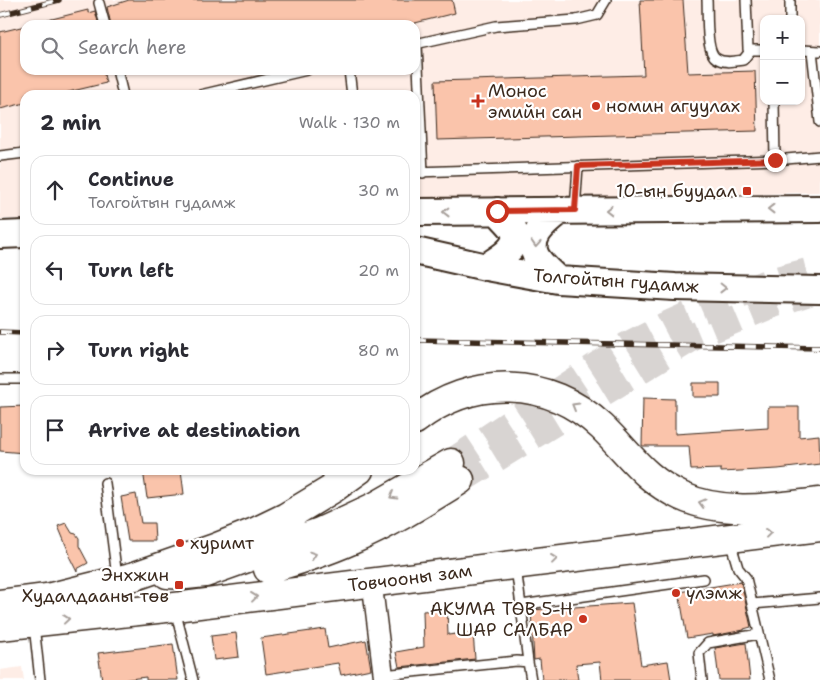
<!DOCTYPE html>
<html lang="en">
<head>
<meta charset="utf-8">
<style>
  :root { --surface:#fff; --page:#f7f7f7; --text:#2b2b33; --muted:#7c7c81; --line:#e1e1e2 }
  body { margin:0; font-family:"Shantell Sans",sans-serif; background:var(--page); color:var(--text) }
  .controls { position:absolute; right:15px; top:15px; display:grid; overflow:hidden; border-radius:10px; box-shadow:0 1px 4px #0004 }
  .controls button { width:45px; height:45px; display:grid; place-items:center; padding:0; border:0; border-bottom:1px solid var(--line); background:var(--surface); color:var(--text); font:25px sans-serif }
  .stop { position:absolute; width:15px; height:15px; margin:-11px; border:4px solid #c8321e; border-radius:50%; background:#fff }
  .stop.end { background:#c8321e; border-color:#fff; box-shadow:0 1px 5px #0008 }
  .list { margin:0; padding:0; list-style:none }
  h2 { display:flex; justify-content:space-between; align-items:center; height:65px; margin:0; padding:0 20px; font-size:21px }
  h2 small { font-size:16px; font-weight:400; color:var(--muted) }
  .list li { display:grid; grid-template-columns:32px 1fr auto; gap:15px; align-items:center; box-sizing:border-box; height:70px; margin:0 10px 10px; padding:0 10px; border:1px solid var(--line); border-radius:15px }
  .list b { display:block; font-size:19px; white-space:nowrap }
  .list p { margin:0; font-size:16px; white-space:nowrap; color:var(--muted) }
  .list em { font-size:16px; font-style:normal; color:var(--muted) }
  .icon { flex:none; width:28px; height:28px; fill:none; stroke:currentColor; stroke-width:2; stroke-linecap:round; stroke-linejoin:round }
  .map { position:relative; flex:none; width:820px; height:680px; overflow:hidden }
  .search { position:absolute; background:var(--surface); box-shadow:0 1px 4px #0004; left:20px; top:20px; width:400px; height:55px; display:flex; align-items:center; gap:12px; box-sizing:border-box; padding:0 18px; border-radius:15px; color:var(--muted); font-size:19px }
  .panel { position:absolute; background:var(--surface); box-shadow:0 1px 4px #0004; left:20px; top:90px; width:400px; height:385px; border-radius:15px }
  .map>svg:first-child { display:block }
  .built { fill:#feede6; fill-rule:evenodd }
  .building { fill:#fac4ab; stroke:#3b2a1e }
  .lines { fill:none; stroke-linecap:round; stroke-linejoin:round }
  .highway-tunnel { stroke:#d8d4d2; stroke-width:28; stroke-dasharray:28 14; stroke-linecap:butt }
  .lane-casing { stroke:#3b2a1e; stroke-width:12 }
  .street-casing { stroke:#3b2a1e; stroke-width:22 }
  .secondary-casing { stroke:#3b2a1e; stroke-width:30 }
  .highway-casing { stroke:#3b2a1e; stroke-width:31 }
  .lane { stroke:#fff; stroke-width:9 }
  .street { stroke:#fff; stroke-width:19 }
  .secondary { stroke:#fff; stroke-width:26 }
  .highway { stroke:#fff; stroke-width:28 }
  .rail-casing { stroke:#3b2a1e; stroke-width:5.5 }
  .rail { stroke:#fff; stroke-width:4; stroke-dasharray:11; stroke-linecap:butt }
  .oneway { stroke:#a79f9a }
  .route { stroke:#c8321e; stroke-width:6 }
  .poi-dot { fill:#c8321e; stroke:#fff; stroke-width:2 }
  .labels { text-anchor:middle; dominant-baseline:central; stroke-width:4.5; stroke-linejoin:round; paint-order:stroke }
  .poi-label { font-size:18px; fill:#3b2a1e; stroke:#fff; text-anchor:start }
  .street-label { font-size:18px; fill:#3b2a1e; stroke:#fff }
</style>
</head>
<body>
<div class="map">
<svg width="820" height="680" viewBox="0 0 820 680">
  <rect width="100%" height="100%" fill="#fff"/>
  <filter id="ink" filterUnits="userSpaceOnUse"><feTurbulence type="fractalNoise" baseFrequency=".02" numOctaves="2"/><feDisplacementMap in="SourceGraphic" scale="10" xChannelSelector="R" yChannelSelector="G"/><feConvolveMatrix kernelMatrix="1 2 1 2 8 2 1 2 1" color-interpolation-filters="sRGB"/></filter>
  <g filter="url(#ink)">
    <path class="built" d="M0,0H820V192L415,206V95H25V219H0ZM764,19H801V101H764ZM25,25H415V70H25Z
      M22,667L24,680H0V670Z"/>
    <path class="building" d="M129,0H452L455,13L415,23L416,25H111L107,7Z
      M640,0H683L688,73L755,71L757,131L437,140L435,81L644,75Z
      M88,10V13L95,11L99,25H48V20Z
      M25,26V70H103L106,83L56,95H25V103L0,109V32Z
      M693,383H720V397H693Z
      M643,398L675,399V434L768,428V407H799V437L819,435L820,464L778,469L721,472V469L691,470L689,446H642Z
      M25,406V453L0,451V407Z
      M143,470H181L184,494L147,498Z
      M136,494L141,523H154L155,541H128L121,497Z
      M66,523L72,533L76,534L79,538V546L88,563L77,569V572L69,556L70,555L58,526Z
      M741,582L751,627L744,629V630L713,636V634L687,638L679,592Z
      M632,603L641,665L668,661L671,680H602L600,662L576,664L578,680H542L540,659L534,660L531,610Z
      M447,609L448,635L473,632L475,659L399,667L396,652L424,647L423,611Z
      M325,629L328,648L366,640L371,669L341,675L338,663L266,674L261,638Z
      M236,633L239,657L214,660L211,636Z
      M746,643L750,680H719L715,648Z
      M173,644L178,680H146V677L121,680H102L98,653Z"/>
    <g class="lines">
      <path class="highway-tunnel" d="M451,463L627,346L665,326L722,301L769,282L820,269
        M460,480L693,337L770,305L812,291"/>
      <defs>
        <path id="lane" d="M707,0C708,13 705,51 716,58C724,64 735,61 743,60L751,50
          M746,0L748,49L751,50H764
          M790,0V19
          M99,3L105,25
          M415,44L496,26L576,20L597,15L606,0
          M417,44L423,173
          M801,50L820,51
          M812,51L820,122
          M117,70L123,95
          M349,70L352,95
          M200,95L307,70
          M774,101L775,160
          M0,156L25,153
          M415,172L775,160L820,156
          M575,210L578,166
          M0,379H25
          M325,470L333,486
          M105,483L117,577
          M730,541L738,568L746,578L770,680
          M516,567L528,662
          M752,604L820,598
          M521,605L704,579
          M175,610L193,680
          M34,625L40,680
          M383,675L517,661L528,662L531,680
          M702,680L699,653L708,643L759,634"/>
        <path id="street" d="M372,583L384,680"/>
        <path id="secondary" d="M415,212L820,209
          M0,235L25,234
          M415,251L486,267L558,280L675,287L820,290
          M486,267C497,259 523,247 513,229C509,223 502,217 497,211
          M558,280C551,273 541,265 536,256C526,236 548,221 561,210"/>
        <path id="highway" d="M415,420C472,375 548,376 602,427C630,454 644,479 681,496C724,516 775,507 820,502
          M268,569C297,561 325,552 352,540C390,524 426,501 460,480
          M167,574L186,575L205,573L320,532L376,506L451,463
          M0,604L47,598L135,576L215,548L255,532L286,517L334,488L359,470
          M0,626L175,607L820,527"/>
      </defs>
      <use href="#lane" class="lane-casing"/>
      <use href="#street" class="street-casing"/>
      <use href="#secondary" class="secondary-casing"/>
      <use href="#highway" class="highway-casing"/>
      <use href="#lane" class="lane"/>
      <use href="#street" class="street"/>
      <use href="#secondary" class="secondary"/>
      <use href="#highway" class="highway"/>
      <defs>
        <path id="rail" d="M0,15L59,0
          M0,332L25,333
          M415,340L820,348"/>
      </defs>
      <use href="#rail" class="rail-casing"/>
      <use href="#rail" class="rail"/>
    </g>
    <defs><path id="oneway-chevron" d="M-2-3.5L2.5 0L-2 3.5" fill="none" stroke-width="1.6" stroke-linecap="round" stroke-linejoin="round" transform="scale(1.25)"/></defs>
    <g class="oneway">
      <use href="#oneway-chevron" transform="translate(771 209) rotate(180)"/>
      <use href="#oneway-chevron" transform="translate(609 210) rotate(180)"/>
      <use href="#oneway-chevron" transform="translate(446 212) rotate(179)"/>
      <use href="#oneway-chevron" transform="translate(536 244) rotate(94)"/>
      <use href="#oneway-chevron" transform="translate(723 288) rotate(1)"/>
      <use href="#oneway-chevron" transform="translate(575 406) rotate(-150)"/>
      <use href="#oneway-chevron" transform="translate(393 496) rotate(150)"/>
      <use href="#oneway-chevron" transform="translate(702 503) rotate(-165)"/>
      <use href="#oneway-chevron" transform="translate(768 533) rotate(-7)"/>
      <use href="#oneway-chevron" transform="translate(313 555) rotate(-19)"/>
      <use href="#oneway-chevron" transform="translate(554 559) rotate(-7)"/>
      <use href="#oneway-chevron" transform="translate(254 597) rotate(-7)"/>
      <use href="#oneway-chevron" transform="translate(66 619) rotate(-6)"/>
    </g>
  </g>
  <g class="lines" filter="url(#ink)">
    <path class="route" d="M497,211L575,210L578,166L775,160"/>
  </g>
  <g class="poi-dot">
    <path d="M475.5 93.5h5v5h5v5h-5v5h-5v-5h-5v-5h5z"/>
    <circle cx="596" cy="106" r="5"/>
    <rect x="742" y="186" width="10" height="10" rx="2.5"/>
    <circle cx="180" cy="543" r="5"/>
    <rect x="174" y="580" width="10" height="10" rx="2.5"/>
    <circle cx="676" cy="593" r="5"/>
    <circle cx="583" cy="619" r="5"/>
  </g>
  <g class="labels">
    <g class="poi-label">
      <text x="488" y="91">Монос<tspan x="488" dy="21">эмийн сан</tspan></text>
      <text x="606" y="106">номин агуулах</text>
      <text x="737" y="191" text-anchor="end">10-ын буудал</text>
      <text x="190" y="543">хуримт</text>
      <text x="169" y="575" text-anchor="end">Энхжин<tspan x="169" dy="21">Худалдааны төв</tspan></text>
      <text x="686" y="593">үлэмж</text>
      <text x="573" y="609" text-anchor="end">АКУМА ТӨВ 5-Н<tspan x="573" dy="21">ШАР САЛБАР</tspan></text>
    </g>
    <g class="street-label">
      <text transform="translate(616 281) rotate(4)">Толгойтын гудамж</text>
      <text transform="translate(410 578) rotate(-7)">Товчооны зам</text>
    </g>
  </g>
</svg>
<div class="controls">
<button>+</button>
<button>−</button>
</div>
<div class="stop" style="left:497px;top:211px"></div>
<div class="stop end" style="left:775px;top:160px"></div>
<div class="search"><svg class="icon" aria-label="search" viewBox="0 0 24 24"><circle cx="10" cy="10" r="6"/><path d="M15 15l6 6"/></svg>Search here</div>
<section class="panel">
<h2>2 min<small>Walk · 130 m</small></h2>
<ul class="list">
<li><svg class="icon" aria-label="ahead" viewBox="0 0 24 24"><path d="M12 20V5M6 11l6-6 6 6"/></svg><div><b>Continue</b><p>Толгойтын гудамж</p></div><em>30 m</em></li>
<li><svg class="icon" aria-label="left" viewBox="0 0 24 24"><path d="M17 20v-9H6M10 6l-5 5 5 5"/></svg><div><b>Turn left</b></div><em>20 m</em></li>
<li><svg class="icon" aria-label="right" viewBox="0 0 24 24"><path d="M7 20v-9h11M14 6l5 5-5 5"/></svg><div><b>Turn right</b></div><em>80 m</em></li>
<li><svg class="icon" aria-label="arrive" viewBox="0 0 24 24"><path d="M6 21V4h12l-3 4 3 4H6"/></svg><div><b>Arrive at destination</b></div></li>
</ul>
</section>
</div>
</body>
</html>
